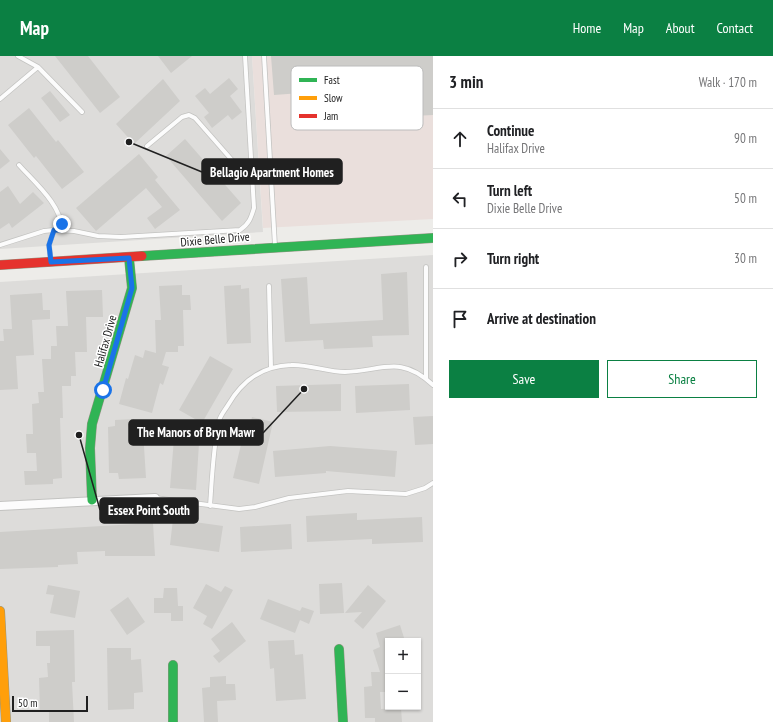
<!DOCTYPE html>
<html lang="en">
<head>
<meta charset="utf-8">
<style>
  :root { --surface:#fff; --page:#f6f6f6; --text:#202124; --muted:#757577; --line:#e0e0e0; --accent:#0b8043 }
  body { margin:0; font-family:"PT Sans Narrow",sans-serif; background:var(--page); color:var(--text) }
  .controls { position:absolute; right:12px; bottom:12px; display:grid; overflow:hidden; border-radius:0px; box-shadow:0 1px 3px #0004 }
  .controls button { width:36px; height:36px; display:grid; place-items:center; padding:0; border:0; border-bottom:1px solid var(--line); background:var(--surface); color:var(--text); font:20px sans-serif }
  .scale { position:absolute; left:12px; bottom:10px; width:76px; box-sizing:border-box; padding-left:4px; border:2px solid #202020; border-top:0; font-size:11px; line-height:14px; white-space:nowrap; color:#202020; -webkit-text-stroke:3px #fff; paint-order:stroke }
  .stop { position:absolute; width:12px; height:12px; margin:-9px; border:3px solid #1a73e8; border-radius:50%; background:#fff }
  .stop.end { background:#1a73e8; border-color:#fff; box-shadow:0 1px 4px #0008 }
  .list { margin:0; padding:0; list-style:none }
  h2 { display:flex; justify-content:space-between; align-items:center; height:52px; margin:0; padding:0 16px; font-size:17px }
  h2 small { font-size:13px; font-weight:400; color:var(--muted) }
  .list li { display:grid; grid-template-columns:26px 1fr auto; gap:12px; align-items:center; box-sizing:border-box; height:60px; padding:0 16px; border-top:1px solid var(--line) }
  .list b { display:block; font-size:15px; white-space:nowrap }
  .list p { margin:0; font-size:13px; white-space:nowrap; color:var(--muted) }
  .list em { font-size:13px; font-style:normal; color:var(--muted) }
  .actions { display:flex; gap:8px; padding:12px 16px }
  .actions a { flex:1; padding:9px 0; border:1px solid var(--accent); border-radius:0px; text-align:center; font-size:14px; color:var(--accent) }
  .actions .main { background:var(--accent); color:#fff }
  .icon { flex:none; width:22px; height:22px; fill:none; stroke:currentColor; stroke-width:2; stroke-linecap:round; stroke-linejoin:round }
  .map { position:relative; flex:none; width:433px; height:666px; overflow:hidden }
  header { display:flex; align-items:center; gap:24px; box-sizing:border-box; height:56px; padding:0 20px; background:var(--accent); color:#fff }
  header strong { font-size:19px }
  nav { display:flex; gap:22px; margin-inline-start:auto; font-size:14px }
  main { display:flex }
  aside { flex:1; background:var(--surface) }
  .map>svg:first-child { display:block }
  .residential { fill:#dddcda; fill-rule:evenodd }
  .commercial { fill:#eadfdc }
  .building { fill:#cecdca }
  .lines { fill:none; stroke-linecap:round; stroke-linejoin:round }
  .lane-casing { stroke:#c3c3c1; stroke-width:5.5 }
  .street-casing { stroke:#c3c3c1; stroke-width:10 }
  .fast-casing { stroke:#939583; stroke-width:10 }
  .slow-casing { stroke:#939583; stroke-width:10 }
  .jam-casing { stroke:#939583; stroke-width:10 }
  .lane { stroke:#fcfcfc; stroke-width:4 }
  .street { stroke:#fcfcfc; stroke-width:8 }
  .fast { stroke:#30b455; stroke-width:9 }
  .slow { stroke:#ff9f0a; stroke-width:9 }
  .jam { stroke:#e5322d; stroke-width:9 }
  .route { stroke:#1a73e8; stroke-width:5 }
  .labels { text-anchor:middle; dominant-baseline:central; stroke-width:3; stroke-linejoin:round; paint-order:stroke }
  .street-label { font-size:12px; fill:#202020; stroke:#fff }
  .key { fill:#fff; stroke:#bcbcbc; stroke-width:1 }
  .key-label { font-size:11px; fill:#202020 }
  .leader { fill:none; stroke:#202020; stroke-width:1.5 }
  .callout-dot { fill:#202020; stroke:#fff; stroke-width:1.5 }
  .callout { fill:#202020; stroke:#202020; stroke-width:1.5 }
  .callout-label { font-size:13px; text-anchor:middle; font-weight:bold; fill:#fff }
</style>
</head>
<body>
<header>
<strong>Map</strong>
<nav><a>Home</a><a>Map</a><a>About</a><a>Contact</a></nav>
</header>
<main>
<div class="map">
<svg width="433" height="666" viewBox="0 0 433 666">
  <rect width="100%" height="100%" fill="#edece9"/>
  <path class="residential" d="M0,0H252L263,176L0,193Z
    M433,199V666H0V226ZM388,585H418V651H388Z"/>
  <path class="commercial" d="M252,0H433V163L263,172Z"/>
  <path class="building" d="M55,0H88L120,41L100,57Z
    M158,0H192L171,17Z
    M271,0H433V59L371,62L369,32L274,39Z
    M229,22L238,33L230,40L242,56L232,64L228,59L212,72L204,61L209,57L195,40L205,32L210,38Z
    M163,23L180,45L134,88L116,68Z
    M50,35L70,59L60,66L41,42Z
    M29,52L56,86L58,84L84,116L62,133L36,100L34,102L8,69Z
    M185,83L241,147L222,165L166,100Z
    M0,93L10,105L0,113Z
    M139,98L158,121L155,124L180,154L155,173L147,162L162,151L146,132L96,175L76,152Z
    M8,130L20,148L33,136L44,147L12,172L9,167L0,173V136Z
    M407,216L409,279L372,280L373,291L324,293L323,284L285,286L281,223L307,221L310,268L383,264L381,218Z
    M182,229V239H190L191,254H183L184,290H178V296H166L162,309L169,311L163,329L160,327L152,357L119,348L126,322L128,323L135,299L143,302L145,294L156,297L155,264H161L159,230Z
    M241,229V233L249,232L251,287L227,288L224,230Z
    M102,234L103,261H86L87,296H75L76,320H71V330H62L63,362H60L62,422L53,423V428L25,429L24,415H37L36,397H27L26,378H33L32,348L39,347L38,336H44L42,303H51V290H57L56,270H68L66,235Z
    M42,237L43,254H50V263L32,264L34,299L16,300L18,333L0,334V285H4L3,273H12L10,239Z
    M210,300L233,313L202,367L179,354Z
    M341,328V355L277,356L276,330Z
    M409,328L410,354L356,357L355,330Z
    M433,360V388L415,389L413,361Z
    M252,361L273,366L259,428L233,422L246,368L250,369Z
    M134,363L135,375H143L146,422L119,423L118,417H109L108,371L115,370V364Z
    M175,370L200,372L196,434L170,432Z
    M330,390L397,395L395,421L326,415V417L275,421L273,395Z
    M357,457V464L422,461L423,486L372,488V483L307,486L306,460Z
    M173,463L223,470L219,496L170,489Z
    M153,467L155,500H105V495L77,496L78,508L58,509V511L0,513V476Z
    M291,468L292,493L241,496L240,471Z
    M342,527L344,557L320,558L319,528Z
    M206,528L221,536L225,530L233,534L212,573L203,568L207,560L193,552Z
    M48,529L80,535L75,562L50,557L54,539L46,538Z
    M368,529L386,545L363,573L354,565L362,556L345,557Z
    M164,532H177L178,550H183V565H171V557H154V542H163Z
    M128,541L145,566L127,579L110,554Z
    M268,543L300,555L302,551L314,555L309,568L300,564L295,577L260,563Z
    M232,566L246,585L219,607L213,600L220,595L211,583Z
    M400,569L405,585H388V636H380L381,653L401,652L402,666H375V662H365L364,631L372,630L371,616H380L373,594L380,591L376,577Z
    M74,574L75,626H72L74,666H49V654L40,655L39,622L48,621L47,607H50V590H36V575Z
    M294,584L295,599L303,598L306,643L276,645L274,612L270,613L268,585Z
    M107,592H131V604L141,603L143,636L134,637V653L108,654Z
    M226,620V628H235L236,644L217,645L218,666H204L202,632L210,631V621Z"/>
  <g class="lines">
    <defs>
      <path id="lane" d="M18,0L38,11
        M264,0L275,190
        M0,43L38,11L82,56
        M147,90L182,61L189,59L195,62L252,127
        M19,109C33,125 64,151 61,174
        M0,189L44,175L54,174L74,175L98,180L121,181L240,174C249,168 251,162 254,152L245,0
        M51,206L49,189L54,174
        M269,230L271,312
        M426,322V211
        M155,442L239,453L255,451L289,442L348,435L406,438L425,432L433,427
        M210,450C212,422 213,392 219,365C220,360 225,354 228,349C242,325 261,310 291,309C308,308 327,316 345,316C382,315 400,298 433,329"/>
      <path id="street" d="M0,450L155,442"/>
      <path id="fast" d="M142,200L433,182
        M92,444L90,392L92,368L132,232L129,202
        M339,593L343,666
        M173,609V666"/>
      <path id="slow" d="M0,555L6,666"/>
      <path id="jam" d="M0,209L142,200"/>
    </defs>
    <use href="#lane" class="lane-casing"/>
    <use href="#street" class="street-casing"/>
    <use href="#fast" class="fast-casing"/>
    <use href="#slow" class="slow-casing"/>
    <use href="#jam" class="jam-casing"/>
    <use href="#lane" class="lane"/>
    <use href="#street" class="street"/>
    <use href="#fast" class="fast"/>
    <use href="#slow" class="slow"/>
    <use href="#jam" class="jam"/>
  </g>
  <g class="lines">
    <path class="route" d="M62,168L61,174H54L49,189L51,206L129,202L132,232L103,334"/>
  </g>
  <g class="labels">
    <g class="street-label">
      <text transform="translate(215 183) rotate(-5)">Dixie Belle Drive</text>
      <text transform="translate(105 285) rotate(-74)">Halifax Drive</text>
    </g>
  </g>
  <rect x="291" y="10" width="132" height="64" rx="6" class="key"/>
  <rect x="299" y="22" width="18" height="4" fill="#30b455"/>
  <rect x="299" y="40" width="18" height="4" fill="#ff9f0a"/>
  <rect x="299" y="58" width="18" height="4" fill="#e5322d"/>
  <g class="key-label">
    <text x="324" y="28">Fast</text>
    <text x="324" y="46">Slow</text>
    <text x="324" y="64">Jam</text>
  </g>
  <path class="leader" d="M129 86L202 116M304 333L263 377M79 379L100 454"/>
  <g class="callout-dot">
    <circle cx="129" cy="86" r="4"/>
    <circle cx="304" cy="333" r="4"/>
    <circle cx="79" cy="379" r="4"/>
  </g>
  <g class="callout">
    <rect x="202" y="103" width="140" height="25" rx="4"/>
    <rect x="129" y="364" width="134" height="25" rx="4"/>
    <rect x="100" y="442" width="98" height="25" rx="4"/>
  </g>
  <g class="callout-label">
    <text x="272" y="121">Bellagio Apartment Homes</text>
    <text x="196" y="381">The Manors of Bryn Mawr</text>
    <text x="149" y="459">Essex Point South</text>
  </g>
</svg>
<div class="controls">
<button>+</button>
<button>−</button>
</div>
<div class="scale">50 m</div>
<div class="stop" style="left:103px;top:334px"></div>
<div class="stop end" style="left:62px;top:168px"></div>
</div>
<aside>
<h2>3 min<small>Walk · 170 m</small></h2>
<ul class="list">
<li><svg class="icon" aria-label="ahead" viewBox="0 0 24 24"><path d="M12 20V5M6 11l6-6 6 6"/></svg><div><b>Continue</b><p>Halifax Drive</p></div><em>90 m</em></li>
<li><svg class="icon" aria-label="left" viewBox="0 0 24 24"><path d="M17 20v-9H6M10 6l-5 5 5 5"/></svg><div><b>Turn left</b><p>Dixie Belle Drive</p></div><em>50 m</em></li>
<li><svg class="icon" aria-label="right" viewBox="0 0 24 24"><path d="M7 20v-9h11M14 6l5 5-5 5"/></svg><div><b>Turn right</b></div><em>30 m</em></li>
<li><svg class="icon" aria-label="arrive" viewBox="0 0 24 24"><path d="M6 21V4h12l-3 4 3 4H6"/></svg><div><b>Arrive at destination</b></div></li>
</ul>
<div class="actions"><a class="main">Save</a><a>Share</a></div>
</aside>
</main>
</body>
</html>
